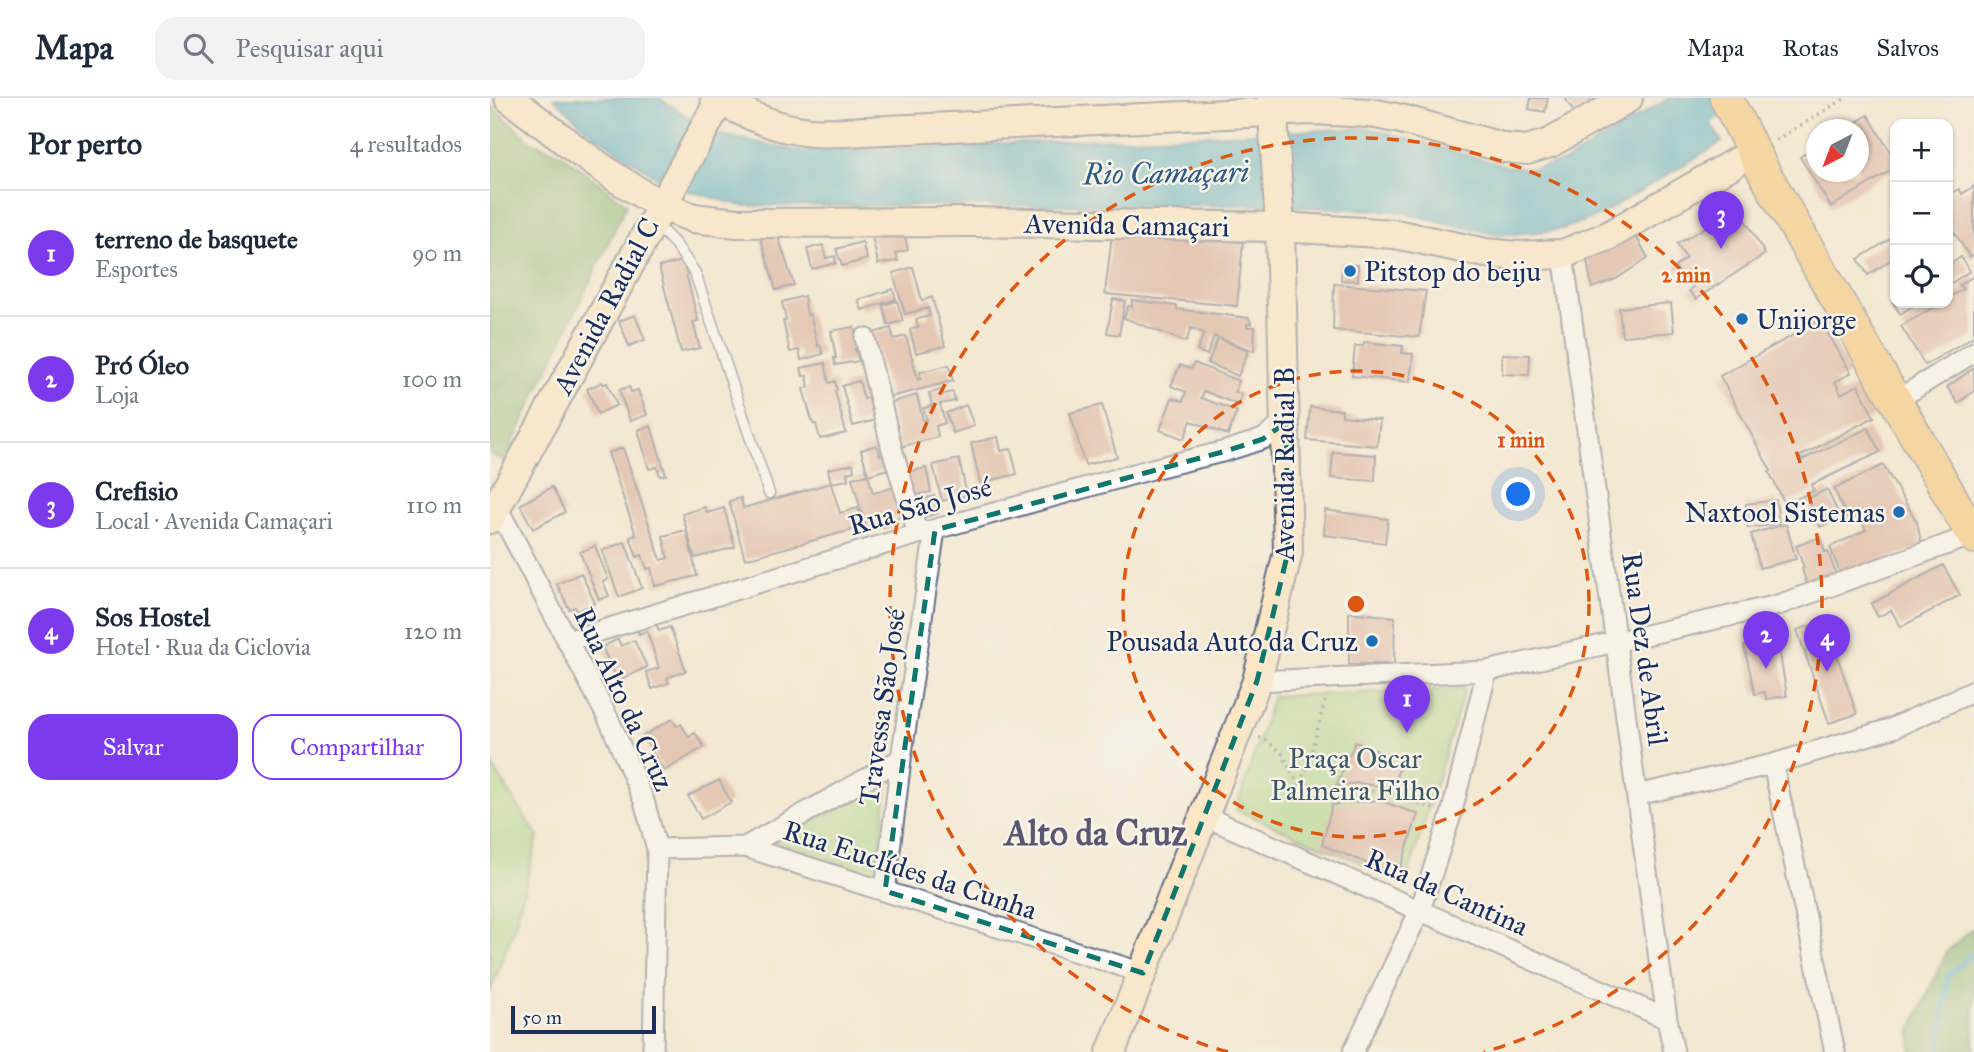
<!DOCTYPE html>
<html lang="pt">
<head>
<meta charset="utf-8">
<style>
  :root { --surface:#fff; --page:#f2f2f3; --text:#1f2937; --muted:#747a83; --line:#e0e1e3; --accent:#7c3aed }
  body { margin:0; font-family:"IM FELL Great Primer",serif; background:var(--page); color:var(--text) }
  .controls { position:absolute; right:21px; top:21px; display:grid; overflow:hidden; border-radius:14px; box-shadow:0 2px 5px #0004 }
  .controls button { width:63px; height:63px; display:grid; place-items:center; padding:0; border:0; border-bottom:2px solid var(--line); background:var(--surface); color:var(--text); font:35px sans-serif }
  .compass { position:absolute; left:1316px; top:21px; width:63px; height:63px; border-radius:50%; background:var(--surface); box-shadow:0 2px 5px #0004; rotate:222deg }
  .scale { position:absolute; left:21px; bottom:18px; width:145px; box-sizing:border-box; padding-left:7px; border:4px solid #1b2f5e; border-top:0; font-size:19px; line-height:24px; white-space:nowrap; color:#1b2f5e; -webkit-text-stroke:5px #f7f3e8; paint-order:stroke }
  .you { position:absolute; left:1029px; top:397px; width:24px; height:24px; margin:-18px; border:5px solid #fff; border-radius:50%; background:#1a73e8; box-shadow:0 0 0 10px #1a73e833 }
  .badge { display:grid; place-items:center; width:46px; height:46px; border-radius:50%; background:var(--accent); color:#fff; font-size:23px; font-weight:700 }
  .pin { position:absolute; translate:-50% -58px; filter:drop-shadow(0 2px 4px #0008) }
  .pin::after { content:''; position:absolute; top:37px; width:24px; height:21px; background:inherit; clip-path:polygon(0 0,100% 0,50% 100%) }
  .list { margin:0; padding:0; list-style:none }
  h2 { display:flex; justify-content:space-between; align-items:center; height:91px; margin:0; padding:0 28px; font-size:30px }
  h2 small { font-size:23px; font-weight:400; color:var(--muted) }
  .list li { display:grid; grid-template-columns:46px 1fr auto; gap:21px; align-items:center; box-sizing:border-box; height:126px; padding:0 28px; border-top:2px solid var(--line) }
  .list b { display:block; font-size:26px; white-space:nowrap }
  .list p { margin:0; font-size:23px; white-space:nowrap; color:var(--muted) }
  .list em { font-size:23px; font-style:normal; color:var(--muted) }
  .actions { display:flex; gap:14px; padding:21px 28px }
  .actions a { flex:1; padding:16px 0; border:2px solid var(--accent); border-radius:21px; text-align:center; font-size:24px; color:var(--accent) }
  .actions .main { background:var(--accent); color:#fff }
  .icon { flex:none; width:38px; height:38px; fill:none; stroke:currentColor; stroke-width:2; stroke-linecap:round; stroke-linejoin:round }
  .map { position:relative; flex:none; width:1484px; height:954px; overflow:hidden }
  header { display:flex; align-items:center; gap:42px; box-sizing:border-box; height:98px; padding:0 35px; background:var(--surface); border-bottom:2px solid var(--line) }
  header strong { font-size:33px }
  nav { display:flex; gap:38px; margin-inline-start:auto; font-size:24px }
  .search { width:490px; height:63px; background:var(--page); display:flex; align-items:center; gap:18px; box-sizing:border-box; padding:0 24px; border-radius:21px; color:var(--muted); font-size:26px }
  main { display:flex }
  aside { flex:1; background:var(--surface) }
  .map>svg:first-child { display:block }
  .green { fill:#a0d383; stroke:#5e8170; stroke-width:2 }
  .forest { fill:#80b571; stroke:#4e7268; stroke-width:2 }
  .water { fill:#48abc8; stroke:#326d93; stroke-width:2 }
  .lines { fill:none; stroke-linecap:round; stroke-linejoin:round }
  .stream { stroke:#48abc8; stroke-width:6 }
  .river { stroke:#48abc8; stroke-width:35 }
  .building { fill:#d5a093 }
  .lane-casing { stroke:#677087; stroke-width:13 }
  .street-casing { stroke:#677087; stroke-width:23 }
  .secondary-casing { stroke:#677087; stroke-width:32 }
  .primary-casing { stroke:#677087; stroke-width:35 }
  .path { stroke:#677087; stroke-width:3.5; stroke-dasharray:2 5; stroke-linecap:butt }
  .lane { stroke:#fff; stroke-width:10 }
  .street { stroke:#fff; stroke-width:19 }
  .secondary { stroke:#fce6c4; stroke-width:28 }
  .primary { stroke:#f7c06c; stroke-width:32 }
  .marked { fill:none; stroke:#0f766e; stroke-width:5; stroke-dasharray:14 9; stroke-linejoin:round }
  .ring { fill:none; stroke:#de5710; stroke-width:3.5; stroke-dasharray:12 9 }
  .poi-dot { fill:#1f6fb2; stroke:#f7f3e8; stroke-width:2.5 }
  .labels { text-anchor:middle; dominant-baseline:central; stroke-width:5; stroke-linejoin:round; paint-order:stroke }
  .street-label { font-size:28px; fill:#1b2f5e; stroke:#f7f3e8 }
  .poi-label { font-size:28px; fill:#1b2f5e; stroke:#f7f3e8; text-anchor:start }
  .park-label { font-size:28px; fill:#3c5867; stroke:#f7f3e8 }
  .water-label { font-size:30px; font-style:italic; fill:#2b5a83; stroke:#f7f3e8 }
  .district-label { font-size:35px; font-weight:bold; fill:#5c5771; stroke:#f7f3e8 }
  .centre { fill:#de5710; stroke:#f7f3e8; stroke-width:3.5 }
  .ring-label { font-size:21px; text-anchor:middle; font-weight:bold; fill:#de5710; stroke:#f7f3e8; stroke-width:5; stroke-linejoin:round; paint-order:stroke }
</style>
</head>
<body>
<header>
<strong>Mapa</strong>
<div class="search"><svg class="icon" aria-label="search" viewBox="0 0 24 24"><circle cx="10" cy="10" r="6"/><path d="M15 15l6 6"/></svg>Pesquisar aqui</div>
<nav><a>Mapa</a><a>Rotas</a><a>Salvos</a></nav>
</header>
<main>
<aside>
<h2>Por perto<small>4 resultados</small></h2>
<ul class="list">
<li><span class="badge">1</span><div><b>terreno de basquete</b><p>Esportes</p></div><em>90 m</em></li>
<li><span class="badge">2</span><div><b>Pró Óleo</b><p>Loja</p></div><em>100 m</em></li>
<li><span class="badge">3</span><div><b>Crefisio</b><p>Local · Avenida Camaçari</p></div><em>110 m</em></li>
<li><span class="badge">4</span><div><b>Sos Hostel</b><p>Hotel · Rua da Ciclovia</p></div><em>120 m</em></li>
</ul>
<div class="actions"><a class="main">Salvar</a><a>Compartilhar</a></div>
</aside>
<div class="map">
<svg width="1484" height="954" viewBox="0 0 1484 954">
  <rect width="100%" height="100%" fill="#f7f3e8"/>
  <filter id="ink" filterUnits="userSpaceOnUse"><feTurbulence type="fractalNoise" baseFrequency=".0143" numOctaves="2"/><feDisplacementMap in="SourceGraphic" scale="14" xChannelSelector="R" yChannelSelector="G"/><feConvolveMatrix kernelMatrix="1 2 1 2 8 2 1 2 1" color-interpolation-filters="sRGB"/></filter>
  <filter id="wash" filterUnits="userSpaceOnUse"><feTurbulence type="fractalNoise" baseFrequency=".00686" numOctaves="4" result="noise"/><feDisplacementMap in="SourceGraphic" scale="28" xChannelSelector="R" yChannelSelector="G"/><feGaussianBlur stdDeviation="1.57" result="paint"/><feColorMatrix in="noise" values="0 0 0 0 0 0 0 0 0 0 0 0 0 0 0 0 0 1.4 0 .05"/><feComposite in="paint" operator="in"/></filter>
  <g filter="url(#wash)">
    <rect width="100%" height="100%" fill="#f3e8d2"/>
    <path class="green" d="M975,591L916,784L746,712L783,598Z
      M0,664L48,739L24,830L0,894Z
      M398,686L386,778L281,744Z"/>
    <path class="forest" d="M0,6L40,43L71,56L137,106L14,363L0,356Z
      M1484,829V954H1421V932L1457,853Z"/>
    <path class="water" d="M64,0H169L222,35L312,54L879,30L1017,68L1041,71L1074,64L1179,0H1205L1232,44L1108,118L1072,131L1040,135L1008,137L905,113L765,107L253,108L178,87L99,33Z"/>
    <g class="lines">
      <path class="stream" d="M1450,954L1458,878L1484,854"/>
      <path class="river" d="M1171,35L1229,0"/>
    </g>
    <g id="blocks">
      <path class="building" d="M1041,0H1058L1055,14L1039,11Z
        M1075,0H1130L1090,24Z
        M1378,17L1405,62V70L1341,109L1310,59L1326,48V74H1368V32H1354Z
        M1484,88V156L1480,159L1458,125V97L1469,91L1472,96Z
        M1248,110L1275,156L1206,201L1199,193L1207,184L1198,173L1191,177L1185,169L1196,160L1187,146Z
        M412,126L418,152L406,155L408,163L388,166L381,133Z
        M267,128L285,129L304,187L286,192Z
        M1144,134L1158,160L1126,181L1102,190L1096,157Z
        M622,136L753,144L747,208L615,196Z
        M1405,138V159L1378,177L1368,161Z
        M372,144L377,161L352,168L346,151Z
        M333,147L336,160L345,158L346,165L322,171L317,151Z
        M1471,159L1480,173L1458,187V168Z
        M193,163L208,223L203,224L210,250L191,254L169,169Z
        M852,166L868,167V183L851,182Z
        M423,169L432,203L442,199L455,248L426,255L420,232L428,229L426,221L440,218L438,210L415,216L403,175Z
        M1484,178V238L1435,267L1411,228L1451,205H1458V200L1473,191L1469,187Z
        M844,186L936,193L929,239L843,232Z
        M403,191L406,201L372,212L368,202Z
        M314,198L317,217L320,216L328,248L330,247L333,256L311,262L309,252L300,254L293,223L296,222L292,204Z
        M623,201L635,203L629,237L617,235Z
        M642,202L687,208V211L759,220L761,226H757V229H765L764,253L724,238L717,257L707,253L714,235L701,230L696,244L634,220L638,208L642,209Z
        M407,203L413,223L398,227L393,207Z
        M1181,205L1184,234L1132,238L1129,210Z
        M1403,205H1428L1410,216Z
        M145,217L155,242L139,248L129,223Z
        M1330,222L1361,275L1345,284L1351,296L1368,287L1384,319L1309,359L1312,362L1378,330L1390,354L1321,387L1324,393L1295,406L1279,374L1281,373L1230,278Z
        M364,229L369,250L365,251L369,263L345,267L344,260H346L341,233Z
        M401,230L404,241L416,238L428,282L431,281L430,274L459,267L463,283L400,299L383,235Z
        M728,240L758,253L748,278L718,265Z
        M874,244L913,248L912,255L923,256L920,284L862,278L865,248H873Z
        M1012,256L1040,257L1039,277L1012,276Z
        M335,265L339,285L345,283L347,292L345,293L356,335L330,341L326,326H323L313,291L319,289L317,278H313L311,270Z
        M704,265L749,283L745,294L752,296L748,307L714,293L711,300L747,313L738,337L701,323L694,341L670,332L682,300L693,303L696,294L681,288L690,267L701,271Z
        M1484,270V293L1468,305L1457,289Z
        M369,283L374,301L380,299L386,322L363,328L352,288Z
        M112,284L113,286L117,285L127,307L108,316L97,291Z
        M139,289L141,294L148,292L157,317L140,323L129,292Z
        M452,292L453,296L463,294L465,303L450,306L455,325L446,328L448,339L410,349L399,305L427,297L433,322H437L433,310L442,308L439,295Z
        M476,307L484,328L463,335L456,315Z
        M612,307L627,359L595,367L580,315Z
        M820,309L852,312V318L890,322L887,348L817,342Z
        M161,328L176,377L170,378L167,369L159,371L148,332Z
        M508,339L511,353L521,351L527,376L490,385L481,345Z
        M387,347L390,357L394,356L398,371L378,377L371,352Z
        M133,350L171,462L178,460L173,438L196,432L207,478L165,488L161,470L157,471L152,457L147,459L140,439L146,437L118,355Z
        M843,354L886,357L885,383L841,380Z
        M469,361L477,397L452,403L443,367Z
        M363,366L364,373L357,375L358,382L341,385L338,371Z
        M1393,367L1427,424L1432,449L1350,476L1340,449L1376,432L1370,419L1358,421L1344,391Z
        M436,370L441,394L423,398L417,374Z
        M378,377L383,395L405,389L417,417L399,422L400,427L377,433L362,380Z
        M341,385L350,415L368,410L373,429L255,461L239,403L251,400L253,410Z
        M62,389L75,414L43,431L30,407Z
        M1337,391L1350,419L1330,429L1317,401Z
        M444,398L448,415L428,421L423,404Z
        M1286,402L1289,426L1258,430L1256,406Z
        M215,409L217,415L234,410L245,449L205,460L192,416Z
        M835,412L898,421L895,445L834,437Z
        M1296,426L1306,461L1270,470L1261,436Z
        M1330,439L1335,454L1338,453L1346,477L1317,487L1312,471L1314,470L1306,448Z
        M135,444L152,490L129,499L112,452Z
        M105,448L118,481L113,484L119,498L109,502L90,454Z
        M1453,467L1470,497L1411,529L1401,512L1388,519L1381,506Z
        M91,475L105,505L87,513L85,509L79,511L67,486Z
        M859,514L905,519L904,566H859Z
        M165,523L169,533L180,529L196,573L177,580L179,585L162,591L156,574L169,570L157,533L149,536L147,530Z
        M1335,523L1367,616L1339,625L1307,532Z
        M1287,539L1297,598L1276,601L1275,594L1265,596L1254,548Z
        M128,541L131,548L144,542L157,569L128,583L112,549Z
        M182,621L187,628L191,626L199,639L205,635L214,649L174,673L153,638Z
        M865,644L912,663L902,690L868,685L846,688Z
        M229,682L241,704L211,721L198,698Z
        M888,702L928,716L908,778L832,747L842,707Z"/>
    </g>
  </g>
  <g filter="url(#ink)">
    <use href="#blocks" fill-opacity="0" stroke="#677087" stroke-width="2"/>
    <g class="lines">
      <defs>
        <path id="lane" d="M165,125L186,147L205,175L279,395"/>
        <path id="street" d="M1073,156L1177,921L1184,954
          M375,240L402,351L428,436
          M1405,303L1484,254
          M3,401L120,624L154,703L167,751L163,954
          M77,543L428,436L662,371L736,353L773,341L796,324
          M767,583L997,573L1288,507L1483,437
          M1283,666L1345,954
          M1147,697L1283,666L1403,630L1484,593
          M714,718L1177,921
          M255,749L411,661
          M167,751L255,749L653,875
          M395,793L411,661L445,432
          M863,954L930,812L961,717L997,573"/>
        <path id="secondary" d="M19,0L88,53L128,81L170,107L203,120L247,125L482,124L790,129L905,136L996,155L1027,158L1073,156L1118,138L1263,54
          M225,0C255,16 287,31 321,34C332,35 343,34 355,34L821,12L881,15L911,21L1015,50L1037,52L1060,45L1138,0
          M0,421L231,0
          M621,954L767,583L798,454L790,129L782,0"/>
        <path id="primary" d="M1236,0L1275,76L1484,439"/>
      </defs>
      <use href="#lane" class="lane-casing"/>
      <use href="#street" class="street-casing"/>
      <use href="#secondary" class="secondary-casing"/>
      <use href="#primary" class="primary-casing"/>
      <path class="path" d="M1286,42L1356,0
        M769,640H773L792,655L804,680L820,695L841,698L889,692L944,711
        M810,685L819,663L836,599"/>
      <use href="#lane" class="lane"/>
      <use href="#street" class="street"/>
      <use href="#secondary" class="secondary"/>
      <use href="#primary" class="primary"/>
    </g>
  </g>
  <path d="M0 0H1484V954H0ZM796,324L798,454L767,583L653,875L395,793L445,432L736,353L773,341Z" fill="#f3e8d2" fill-opacity=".55" fill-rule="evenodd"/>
  <path class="marked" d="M796,324L798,454L767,583L653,875L395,793L445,432L736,353L773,341Z"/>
  <g class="ring">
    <circle cx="866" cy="506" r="233"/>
    <path d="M738 954A466 466 0 1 1 994 954"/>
  </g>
  <g class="poi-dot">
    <circle cx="860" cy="173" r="7"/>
    <circle cx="1252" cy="221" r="7"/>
    <circle cx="1409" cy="414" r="7"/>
    <circle cx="882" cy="543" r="7"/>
  </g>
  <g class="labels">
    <g class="street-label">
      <text transform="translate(637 127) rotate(1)">Avenida Camaçari</text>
      <text transform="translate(116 208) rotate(-62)">Avenida Radial C</text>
      <text transform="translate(794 366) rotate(-90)">Avenida Radial B</text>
      <text transform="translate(430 408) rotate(-16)">Rua São José</text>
      <text transform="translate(1155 551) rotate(82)">Rua Dez de Abril</text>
      <text transform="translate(134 601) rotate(65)">Rua Alto da Cruz</text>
      <text transform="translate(392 609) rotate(-82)">Travessa São José</text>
      <text transform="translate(420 772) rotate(18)">Rua Euclídes da Cunha</text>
      <text transform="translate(957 794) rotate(24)">Rua da Cantina</text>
    </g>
    <g class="poi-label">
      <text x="874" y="173">Pitstop do beiju</text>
      <text x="1266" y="221">Unijorge</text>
      <text x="1395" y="414" text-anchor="end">Naxtool Sistemas</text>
      <text x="868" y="543" text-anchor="end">Pousada Auto da Cruz</text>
    </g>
    <g class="park-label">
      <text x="865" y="660">Praça Oscar<tspan x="865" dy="32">Palmeira Filho</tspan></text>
    </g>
    <g class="water-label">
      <text transform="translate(676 75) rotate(-1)">Rio Camaçari</text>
    </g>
    <g class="district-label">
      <text x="606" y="735">Alto da Cruz</text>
    </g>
  </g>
  <circle cx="866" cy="506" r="10" class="centre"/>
  <g class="ring-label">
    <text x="1196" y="184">2 min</text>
    <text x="1031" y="349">1 min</text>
  </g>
</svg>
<div class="controls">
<button>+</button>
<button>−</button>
<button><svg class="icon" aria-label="locate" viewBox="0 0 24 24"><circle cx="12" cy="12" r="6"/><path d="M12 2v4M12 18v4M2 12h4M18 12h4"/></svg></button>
</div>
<svg class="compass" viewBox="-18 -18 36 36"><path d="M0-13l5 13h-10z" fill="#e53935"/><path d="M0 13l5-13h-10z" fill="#747a83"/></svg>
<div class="scale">50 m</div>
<div class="you"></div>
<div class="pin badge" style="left:917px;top:635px">1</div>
<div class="pin badge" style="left:1276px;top:571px">2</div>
<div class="pin badge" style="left:1231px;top:151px">3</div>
<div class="pin badge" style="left:1337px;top:574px">4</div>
</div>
</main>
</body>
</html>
